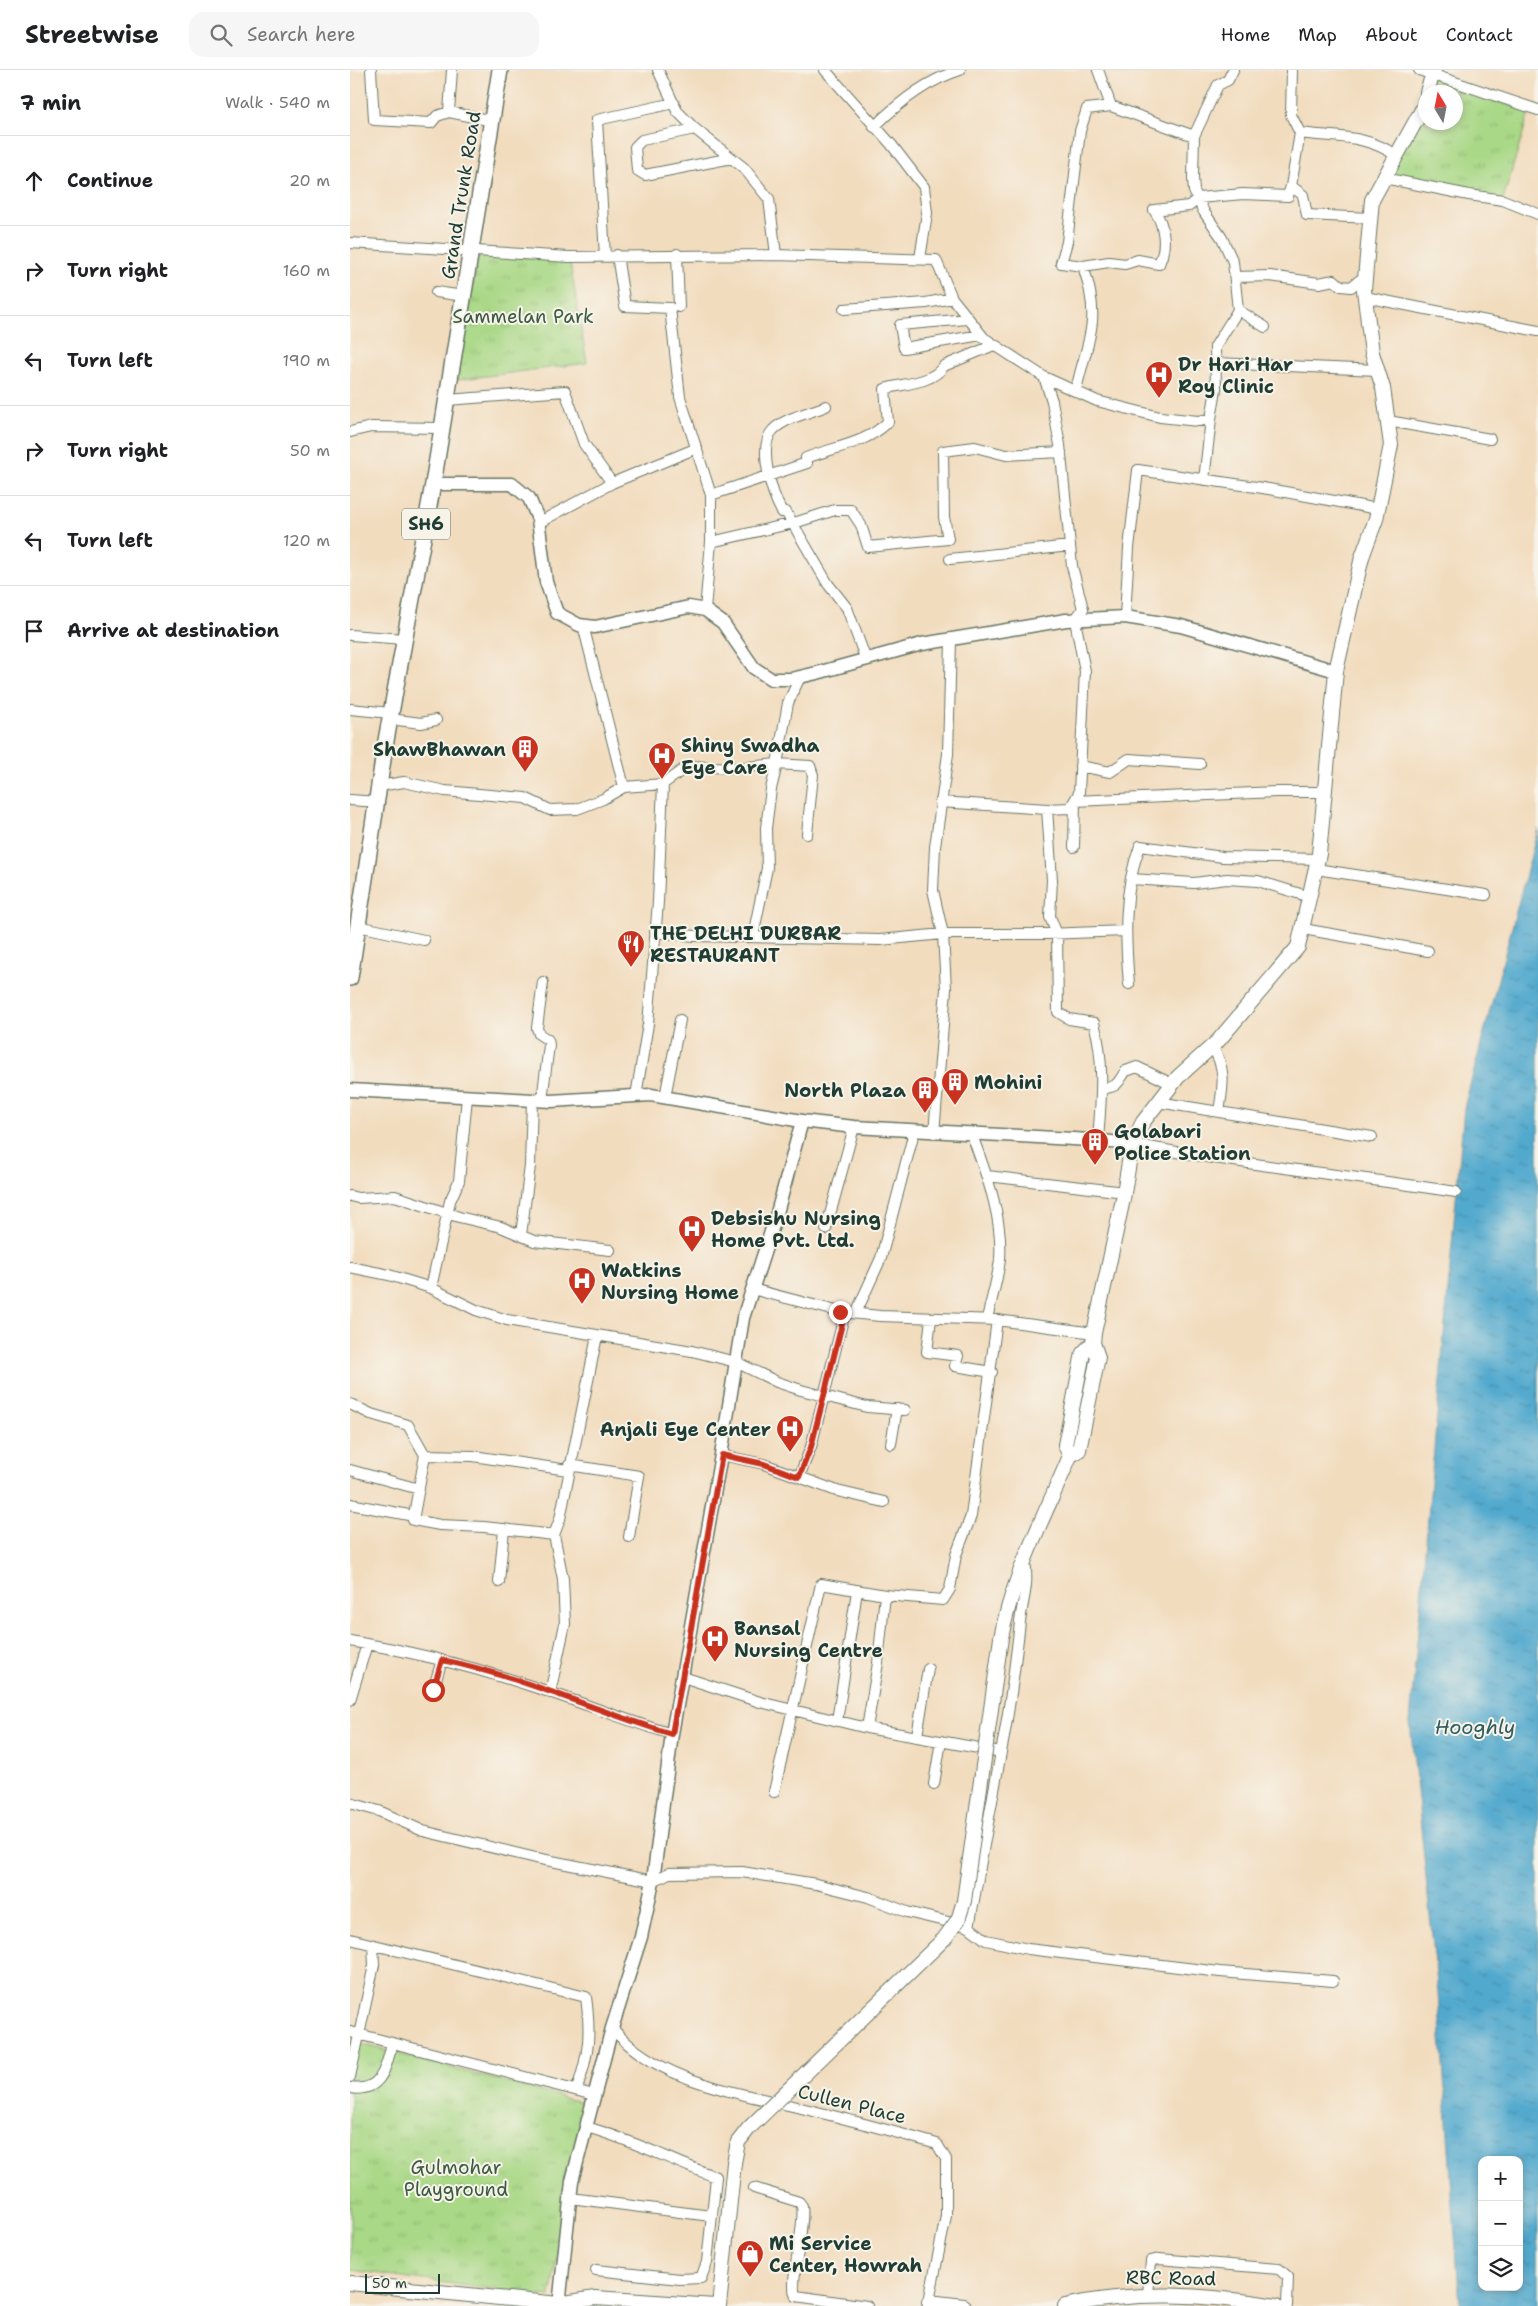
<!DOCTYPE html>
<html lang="en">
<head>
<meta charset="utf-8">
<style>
  :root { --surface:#fff; --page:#f6f6f6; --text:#202124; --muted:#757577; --line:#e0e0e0 }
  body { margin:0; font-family:"Shantell Sans",sans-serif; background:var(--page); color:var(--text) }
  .controls { position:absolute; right:15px; bottom:15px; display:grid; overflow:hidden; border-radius:10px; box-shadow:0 2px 8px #0003 }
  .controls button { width:45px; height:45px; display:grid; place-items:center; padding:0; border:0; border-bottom:1px solid var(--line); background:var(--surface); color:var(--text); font:25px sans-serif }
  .compass { position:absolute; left:1068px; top:15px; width:45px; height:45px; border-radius:50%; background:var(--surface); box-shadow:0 2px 8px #0003; rotate:350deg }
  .scale { position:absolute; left:15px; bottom:12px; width:75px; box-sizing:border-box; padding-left:5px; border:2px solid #1f3d34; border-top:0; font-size:14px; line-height:18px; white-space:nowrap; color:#1f3d34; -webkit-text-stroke:4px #f7f3e8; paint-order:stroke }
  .stop { position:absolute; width:15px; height:15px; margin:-11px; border:4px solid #c8321e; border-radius:50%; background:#fff }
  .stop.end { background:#c8321e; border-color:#fff; box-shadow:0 1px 5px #0008 }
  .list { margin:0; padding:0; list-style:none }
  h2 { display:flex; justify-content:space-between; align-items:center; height:65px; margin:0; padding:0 20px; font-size:21px }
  h2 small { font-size:16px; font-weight:400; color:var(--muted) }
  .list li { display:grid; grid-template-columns:32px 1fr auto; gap:15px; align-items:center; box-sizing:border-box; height:90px; padding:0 20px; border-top:1px solid var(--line) }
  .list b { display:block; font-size:19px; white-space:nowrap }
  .list em { font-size:16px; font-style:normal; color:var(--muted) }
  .icon { flex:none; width:28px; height:28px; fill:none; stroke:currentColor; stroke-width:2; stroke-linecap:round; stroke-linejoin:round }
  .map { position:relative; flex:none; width:1188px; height:2236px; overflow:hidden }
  header { display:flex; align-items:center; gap:30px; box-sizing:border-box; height:70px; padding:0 25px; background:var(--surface); border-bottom:1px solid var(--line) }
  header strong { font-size:24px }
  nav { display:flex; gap:28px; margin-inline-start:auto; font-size:18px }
  .search { width:350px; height:45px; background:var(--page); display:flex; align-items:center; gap:12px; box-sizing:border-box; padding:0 18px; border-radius:15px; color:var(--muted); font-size:19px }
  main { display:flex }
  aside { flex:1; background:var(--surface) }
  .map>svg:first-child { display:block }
  .park { fill:url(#park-tufts); stroke:#648a5d; fill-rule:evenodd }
  .water { fill:url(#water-ripples); stroke:#387381; fill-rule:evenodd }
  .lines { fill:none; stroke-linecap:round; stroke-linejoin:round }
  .minor-casing { stroke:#697564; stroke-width:12 }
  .tertiary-casing { stroke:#697564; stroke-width:15 }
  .secondary-casing { stroke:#697564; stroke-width:16 }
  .primary-casing { stroke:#697564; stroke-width:18 }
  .minor { stroke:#fff; stroke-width:10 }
  .tertiary { stroke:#fff; stroke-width:12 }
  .secondary { stroke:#fff; stroke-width:14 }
  .primary { stroke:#fff; stroke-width:15 }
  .secondary-bridge-casing { stroke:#697564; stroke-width:16; stroke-linecap:butt }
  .secondary-bridge { stroke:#fff; stroke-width:14 }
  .route { stroke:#c8321e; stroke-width:6 }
  .labels { text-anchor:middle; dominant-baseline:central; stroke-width:4; stroke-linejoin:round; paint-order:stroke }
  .shield { fill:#f7f3e8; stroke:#60746a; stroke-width:1 }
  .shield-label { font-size:18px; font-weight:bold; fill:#1f3d34 }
  .street-label { font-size:19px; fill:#1f3d34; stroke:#f7f3e8 }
  .park-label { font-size:19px; fill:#3b5c44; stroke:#f7f3e8 }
  .poi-label { font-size:19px; font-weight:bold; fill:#1f3d34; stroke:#f7f3e8; text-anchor:start }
  .water-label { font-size:20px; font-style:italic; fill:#2e5d62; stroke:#f7f3e8 }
</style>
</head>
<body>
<header>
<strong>Streetwise</strong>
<div class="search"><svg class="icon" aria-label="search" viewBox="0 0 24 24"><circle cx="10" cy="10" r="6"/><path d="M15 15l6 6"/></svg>Search here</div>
<nav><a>Home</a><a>Map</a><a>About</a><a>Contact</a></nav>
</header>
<main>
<aside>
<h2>7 min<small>Walk · 540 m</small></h2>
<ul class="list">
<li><svg class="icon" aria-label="ahead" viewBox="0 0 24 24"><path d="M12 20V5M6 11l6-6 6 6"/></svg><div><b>Continue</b></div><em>20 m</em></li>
<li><svg class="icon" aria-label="right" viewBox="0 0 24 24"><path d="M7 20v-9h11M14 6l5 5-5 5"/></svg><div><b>Turn right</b></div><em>160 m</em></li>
<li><svg class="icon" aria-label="left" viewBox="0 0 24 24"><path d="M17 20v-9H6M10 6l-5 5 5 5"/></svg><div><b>Turn left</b></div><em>190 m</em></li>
<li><svg class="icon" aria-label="right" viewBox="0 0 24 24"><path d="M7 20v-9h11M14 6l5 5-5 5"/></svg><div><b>Turn right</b></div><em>50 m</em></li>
<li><svg class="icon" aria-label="left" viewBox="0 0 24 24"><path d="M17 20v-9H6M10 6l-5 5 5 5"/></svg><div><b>Turn left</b></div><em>120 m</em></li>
<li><svg class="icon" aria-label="arrive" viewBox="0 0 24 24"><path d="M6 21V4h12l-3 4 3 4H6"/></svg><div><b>Arrive at destination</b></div></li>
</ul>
</aside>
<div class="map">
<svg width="1188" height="2236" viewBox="0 0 1188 2236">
  <defs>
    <pattern id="park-tufts" width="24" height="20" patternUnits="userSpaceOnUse" patternTransform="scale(1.25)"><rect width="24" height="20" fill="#a9d886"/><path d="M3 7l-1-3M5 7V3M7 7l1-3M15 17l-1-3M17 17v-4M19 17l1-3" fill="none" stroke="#91ba74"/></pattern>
    <pattern id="water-ripples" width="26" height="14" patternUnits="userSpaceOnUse" patternTransform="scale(1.25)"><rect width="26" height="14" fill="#51a9ce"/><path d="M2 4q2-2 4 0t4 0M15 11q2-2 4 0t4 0" fill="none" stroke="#438ba8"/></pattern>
  </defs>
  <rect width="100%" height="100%" fill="#f7f3e8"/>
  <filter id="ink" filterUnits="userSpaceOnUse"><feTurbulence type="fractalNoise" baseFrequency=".02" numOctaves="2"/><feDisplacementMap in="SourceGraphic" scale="10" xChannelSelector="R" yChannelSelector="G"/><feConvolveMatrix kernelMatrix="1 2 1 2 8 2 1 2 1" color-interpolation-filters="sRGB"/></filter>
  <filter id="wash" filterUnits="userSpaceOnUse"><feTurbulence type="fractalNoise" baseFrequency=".0096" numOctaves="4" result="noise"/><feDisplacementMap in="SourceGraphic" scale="20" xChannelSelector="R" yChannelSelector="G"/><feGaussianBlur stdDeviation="1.12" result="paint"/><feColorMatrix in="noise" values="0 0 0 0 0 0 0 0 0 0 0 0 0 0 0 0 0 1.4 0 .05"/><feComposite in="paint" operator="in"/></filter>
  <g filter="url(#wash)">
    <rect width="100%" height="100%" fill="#f2dcbe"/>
    <path class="park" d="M1082,6L1179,43L1153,130L1034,108ZM1076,22H1106V52H1076Z
      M128,187H219L237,293L106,310Z
      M0,1971L234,2033L200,2227L0,2200Z"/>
    <path class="water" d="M1188,759V2236H1110L1088,1923L1060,1652L1114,1038ZM1132,2090H1169V2217H1132Z"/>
  </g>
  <g filter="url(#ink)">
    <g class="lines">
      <defs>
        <path id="minor" d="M21,0L24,50L81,53L87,46L99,42L143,51
          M308,0L327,41L345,59L394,98L419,129L426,185
          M475,0L541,74L574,117L577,143L570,189
          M748,0L761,36L844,66
          M942,0L941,45L950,63
          M1069,0L1188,40
          M761,36L737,39L730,61L717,172L711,193L733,196L759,192L775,194L788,190L809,194C817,177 815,155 804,140
          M99,42L102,0
          M524,57C548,33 578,10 610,0
          M345,59L292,70L285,77L287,100L295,105L382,88
          M1034,108L1119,125L1153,130L1188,144
          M804,140L839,136L849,128L893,124L938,126L941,116
          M1021,148L957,145L953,125L941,116L950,63C986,68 1016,64 1047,86
          M0,173L219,187L426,185L586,190L602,228L634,268L694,307L747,331L810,347L848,351L861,349L866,319L865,277L888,240L883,192L872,168L854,142L844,121L843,108L844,66L868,15L878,10L883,0
          M327,184L329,237
          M267,185L275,236L320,238L330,327L361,425V472L355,540
          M255,186L247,50L324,33
          M885,207L920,206L969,213L984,210L991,216L1001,217L1010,210L1015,211
          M86,222L114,226
          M1015,227L1188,261
          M494,239L576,233L602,228
          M888,240L915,257
          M617,249L550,255L554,278L631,265
          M865,293L1028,300
          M726,320C738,267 752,252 733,196
          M97,330L215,321L234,374L262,413
          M476,336C460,343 436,347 423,360C407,377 422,424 432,442H436L478,514L497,538L516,590
          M1038,351L1140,369
          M0,362L21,357L92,358
          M854,410L861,349
          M361,425L457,393L456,388C484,377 516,374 538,352L535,319C554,313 581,314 594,296L644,275
          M188,453L262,413L347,378
          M361,472L444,453L485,440H501L511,455L518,477L598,469L594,447L593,381L625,377L656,385L711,382
          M600,489L720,476
          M775,547L779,478L788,400L913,418L1028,439
          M233,555L274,717L313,714L338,696L386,698L427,694L438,633L450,607
          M0,565L54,569
          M0,639L41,643
          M40,649L71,653L86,650
          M730,696L760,702L779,689L850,694
          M29,716L54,712L95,721L175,728L200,740L227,739L253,729L274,717
          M0,730L27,732
          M590,732L697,739L720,738L729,723L735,601L725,550L733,539L722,496L710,375L702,331L694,307
          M697,739L702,810L700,847L707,864L708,942L719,949L744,953C755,991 751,1031 748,1070
          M724,777L725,731L926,722H975
          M966,799L1136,825
          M781,809L844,813L877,809L908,811L960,827
          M8,856L74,870
          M953,859L1078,881
          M305,862L345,866L530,870L593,864H696L775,861
          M403,866L417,798L416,758L421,719L427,694L460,696L463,705L457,764
          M779,914C775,866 773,821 790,776L873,787L968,789
          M862,976C877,1001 873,1015 869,1042
          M751,1019C770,1016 766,1014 776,1001L787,997L822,1014
          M286,1026L298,954L308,832L313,714
          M315,1027L330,950
          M192,1030L199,975L198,970L189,964L187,958L193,912
          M808,1032L1022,1067
          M584,1063L596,919L593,864L583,820L585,777L598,684L601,570
          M622,1065C636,1104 653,1146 650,1189C648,1209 641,1230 637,1249
          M782,1074C890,1095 998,1105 1106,1122
          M637,1106L775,1122
          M0,1126L8,1128L45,1126L109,1147L151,1157L184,1171L260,1180
          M476,1159L504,1057
          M171,1165L180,1096L182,1030
          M0,1197L39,1205L81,1218L126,1240L157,1250L342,1281L386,1292L427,1312L451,1320L517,1337L555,1340
          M81,1218L100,1131L109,1111L117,1027
          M402,1219L490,1242L530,1246L647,1250L744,1263
          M506,1243L531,1188L564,1062
          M581,1249L577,1282L608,1286L605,1296L642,1302
          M0,1334L21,1344L58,1355L75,1385
          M541,1374L547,1339
          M371,1385L414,1394L487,1421L534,1432
          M219,1395L289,1406L279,1467
          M0,1400L69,1419
          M218,1400L123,1386L75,1385L63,1450L90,1455L134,1457L204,1465L210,1449L247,1266
          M449,1407L461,1377L495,1242
          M0,1434L64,1446
          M149,1512L154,1459
          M535,1525L593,1530L600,1519L606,1485L621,1446L647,1250
          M0,1571C60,1581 120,1596 178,1615C226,1630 273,1650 322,1664
          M333,1607L410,1632L517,1658L651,1682C660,1639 665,1596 670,1552C673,1527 679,1517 675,1491
          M83,1620L92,1590
          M200,1623L215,1554L213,1509L204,1465
          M0,1630L17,1574
          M487,1651L507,1521
          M567,1666L578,1599
          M584,1714L591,1671
          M424,1722L471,1514L535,1525L528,1593L517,1658
          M0,1733L29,1741L73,1761L186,1788L303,1811L319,1803L392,1802L466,1814L518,1827L557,1842L619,1857L636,1870L678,1879L870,1902L983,1911
          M619,1857L651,1682
          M0,1869L236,1927C241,1964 239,1984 227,2019
          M262,1958C308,2012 386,2022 451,2038C497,2049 542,2061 587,2074L596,2089V2146L578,2236
          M0,1962L244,2025
          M0,2007L24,1895L23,1875
          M0,2018C31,2023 36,1998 42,1974
          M236,2057C281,2069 322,2091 366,2107L357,2192L351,2208L330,2209L246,2200
          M404,2118L449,2132L452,2136C456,2155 438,2217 446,2226L517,2236
          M220,2128L361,2146
          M798,2224L801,2191L809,2189L929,2199L938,2207L937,2236"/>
        <path id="tertiary" d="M83,414H162L179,428L188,449L196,512L207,543L229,555L245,557L339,537L355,540L373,553L404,598L421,609H441L467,603L572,574L716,550L775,547L831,556L986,601
          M0,1020L201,1031L301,1025L452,1051L504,1057L741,1070L782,1074
          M209,2236L222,2111L262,1958L291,1867L303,1811L322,1664L371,1385L393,1248L427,1143L452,1051"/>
        <path id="secondary" d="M1077,22L1084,0
          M720,1386L715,1375L733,1283L743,1273
          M651,1568C663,1504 695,1446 720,1386L729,1380L748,1287L743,1273L744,1263L773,1129L782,1074L793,1052L828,1007L868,971L948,877L969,784L986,601L1012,487L1026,449L1041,375L1033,318L1022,283L1014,220L1022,130L1073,38L1076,29
          M0,2213L209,2234L245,2228L365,2236
          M579,2232L614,2236
          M369,2236L384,2093
          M715,2236C786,2220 855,2224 926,2236"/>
        <path id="primary" d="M0,908L35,676L83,414L150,0"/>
      </defs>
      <use href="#minor" class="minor-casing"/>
      <use href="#tertiary" class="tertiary-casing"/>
      <use href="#secondary" class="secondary-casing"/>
      <use href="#primary" class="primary-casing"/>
      <use href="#minor" class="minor"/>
      <use href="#tertiary" class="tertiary"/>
      <use href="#secondary" class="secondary"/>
      <use href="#primary" class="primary"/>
      <defs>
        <path id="secondary-bridge" d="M384,2093L388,2072L399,2058L594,1869L608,1850L614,1831L651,1568"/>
      </defs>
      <use href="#secondary-bridge" class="secondary-bridge-casing"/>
      <use href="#secondary-bridge" class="secondary-bridge"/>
    </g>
  </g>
  <g class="lines" filter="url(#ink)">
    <path class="route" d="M83,1620L92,1590C171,1606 245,1641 322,1664L372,1385L414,1394L449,1407L461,1377L495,1242H490"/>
  </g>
  <defs>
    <symbol id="hospital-pin" viewBox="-11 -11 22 30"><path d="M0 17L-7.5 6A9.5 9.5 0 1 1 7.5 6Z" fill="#c8321e" stroke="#f7f3e8"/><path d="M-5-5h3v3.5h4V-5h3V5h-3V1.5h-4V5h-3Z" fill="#fff"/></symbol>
    <symbol id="building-pin" viewBox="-11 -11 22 30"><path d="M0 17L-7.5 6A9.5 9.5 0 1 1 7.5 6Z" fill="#c8321e" stroke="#f7f3e8"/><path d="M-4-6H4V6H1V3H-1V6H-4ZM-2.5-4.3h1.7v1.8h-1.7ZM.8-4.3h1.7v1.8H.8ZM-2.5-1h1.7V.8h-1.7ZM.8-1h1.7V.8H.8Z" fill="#fff"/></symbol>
    <symbol id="restaurant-pin" viewBox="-11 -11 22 30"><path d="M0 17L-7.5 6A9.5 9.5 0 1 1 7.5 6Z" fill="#c8321e" stroke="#f7f3e8"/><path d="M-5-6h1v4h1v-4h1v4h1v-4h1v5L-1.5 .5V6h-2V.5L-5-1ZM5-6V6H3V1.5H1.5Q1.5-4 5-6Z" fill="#fff"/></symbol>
    <symbol id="shop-pin" viewBox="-11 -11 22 30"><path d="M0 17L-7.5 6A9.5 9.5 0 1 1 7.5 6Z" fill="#c8321e" stroke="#f7f3e8"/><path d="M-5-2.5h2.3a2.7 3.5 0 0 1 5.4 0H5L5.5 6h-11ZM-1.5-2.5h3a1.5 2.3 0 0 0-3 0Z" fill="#fff"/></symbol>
  </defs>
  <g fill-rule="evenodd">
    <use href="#hospital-pin" x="793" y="289" width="32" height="43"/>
    <use href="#building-pin" x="159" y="663" width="32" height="43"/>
    <use href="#hospital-pin" x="296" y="670" width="32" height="43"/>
    <use href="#restaurant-pin" x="265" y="858" width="32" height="43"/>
    <use href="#building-pin" x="589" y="996" width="32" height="43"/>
    <use href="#building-pin" x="559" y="1004" width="32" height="43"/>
    <use href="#building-pin" x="729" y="1056" width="32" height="43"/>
    <use href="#hospital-pin" x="326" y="1143" width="32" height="43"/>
    <use href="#hospital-pin" x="216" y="1195" width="32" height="43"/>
    <use href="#hospital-pin" x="424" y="1343" width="32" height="43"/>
    <use href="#hospital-pin" x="349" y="1553" width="32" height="43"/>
    <use href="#shop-pin" x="384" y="2168" width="32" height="43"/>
  </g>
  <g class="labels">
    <rect class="shield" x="52" y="438.5" width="48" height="31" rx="4"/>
    <g class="shield-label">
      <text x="76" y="454">SH6</text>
    </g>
    <g class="street-label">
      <text transform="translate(111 125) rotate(-81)">Grand Trunk Road</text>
      <text transform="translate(502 2034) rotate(14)">Cullen Place</text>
      <text transform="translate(821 2208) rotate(1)">RBC Road</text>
    </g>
    <g class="park-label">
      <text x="173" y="246">Sammelan Park</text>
      <text x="106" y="2097">Gulmohar<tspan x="106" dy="22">Playground</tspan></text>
    </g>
    <g class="poi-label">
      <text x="828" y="294">Dr Hari Har<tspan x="828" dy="22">Roy Clinic</tspan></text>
      <text x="331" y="675">Shiny Swadha<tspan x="331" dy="22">Eye Care</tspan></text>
      <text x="156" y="679" text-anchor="end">ShawBhawan</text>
      <text x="300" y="863">THE DELHI DURBAR<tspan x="300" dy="22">RESTAURANT</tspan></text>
      <text x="624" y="1012">Mohini</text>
      <text x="556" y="1020" text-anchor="end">North Plaza</text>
      <text x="764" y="1061">Golabari<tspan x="764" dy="22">Police Station</tspan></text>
      <text x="361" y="1148">Debsishu Nursing<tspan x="361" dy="22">Home Pvt. Ltd.</tspan></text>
      <text x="251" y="1200">Watkins<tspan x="251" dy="22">Nursing Home</tspan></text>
      <text x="421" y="1359" text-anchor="end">Anjali Eye Center</text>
      <text x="384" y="1558">Bansal<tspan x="384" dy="22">Nursing Centre</tspan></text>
      <text x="419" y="2173">Mi Service<tspan x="419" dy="22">Center, Howrah</tspan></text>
    </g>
    <g class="water-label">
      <text x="1125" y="1657">Hooghly</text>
    </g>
  </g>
</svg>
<div class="controls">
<button>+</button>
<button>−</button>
<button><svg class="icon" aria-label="layers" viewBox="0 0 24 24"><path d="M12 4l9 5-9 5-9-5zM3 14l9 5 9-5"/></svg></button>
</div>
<svg class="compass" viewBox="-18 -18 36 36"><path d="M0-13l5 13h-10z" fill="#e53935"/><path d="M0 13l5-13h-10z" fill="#757577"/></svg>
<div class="scale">50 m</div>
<div class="stop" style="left:83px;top:1620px"></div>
<div class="stop end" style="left:490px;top:1242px"></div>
</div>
</main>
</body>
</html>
